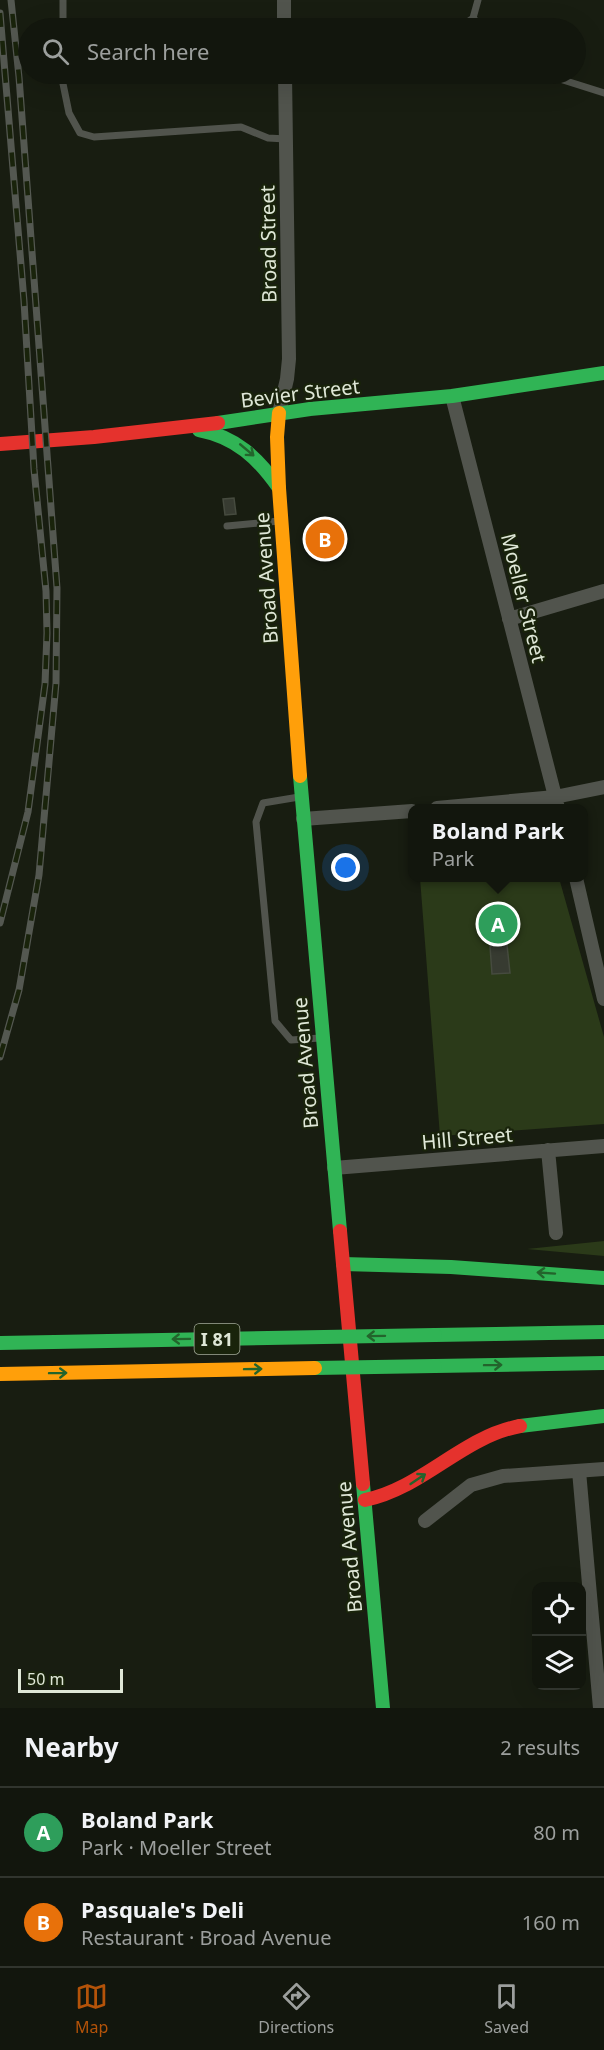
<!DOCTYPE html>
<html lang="en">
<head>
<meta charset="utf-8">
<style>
  :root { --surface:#12160d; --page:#1b1f16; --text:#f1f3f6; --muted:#9c9f9d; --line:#31352e; --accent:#b45309 }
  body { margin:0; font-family:"Noto Sans",sans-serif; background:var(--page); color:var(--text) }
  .controls { position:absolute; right:18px; bottom:18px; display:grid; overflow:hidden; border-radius:12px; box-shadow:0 6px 24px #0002 }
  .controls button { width:54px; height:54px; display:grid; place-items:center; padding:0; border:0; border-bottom:2px solid var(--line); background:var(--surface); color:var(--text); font:30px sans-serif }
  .scale { position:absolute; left:18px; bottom:15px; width:105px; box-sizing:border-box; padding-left:6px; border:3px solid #dfe7d7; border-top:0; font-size:16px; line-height:21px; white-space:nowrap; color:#dfe7d7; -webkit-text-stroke:4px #19230b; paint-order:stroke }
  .you { position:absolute; left:346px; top:868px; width:21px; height:21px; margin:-15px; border:4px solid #fff; border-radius:50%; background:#1a73e8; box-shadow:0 0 0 9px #1a73e833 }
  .badge { display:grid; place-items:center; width:39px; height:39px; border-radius:50%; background:var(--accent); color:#fff; font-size:20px; font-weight:700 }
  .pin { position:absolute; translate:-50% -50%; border:3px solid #fff; box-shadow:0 2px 6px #0006 }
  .popup { position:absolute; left:408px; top:804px; width:180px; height:78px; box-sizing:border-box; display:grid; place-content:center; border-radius:12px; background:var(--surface); filter:drop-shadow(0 2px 4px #0005); font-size:20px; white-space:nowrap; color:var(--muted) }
  .popup b { font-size:22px; color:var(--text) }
  .popup::after { content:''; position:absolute; left:50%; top:100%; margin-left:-12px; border:12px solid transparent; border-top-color:var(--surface) }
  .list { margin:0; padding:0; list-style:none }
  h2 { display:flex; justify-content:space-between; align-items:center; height:78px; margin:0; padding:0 24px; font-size:26px }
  h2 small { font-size:20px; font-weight:400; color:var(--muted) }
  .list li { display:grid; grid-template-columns:39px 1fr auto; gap:18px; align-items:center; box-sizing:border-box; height:90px; padding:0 24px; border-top:2px solid var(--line) }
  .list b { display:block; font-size:22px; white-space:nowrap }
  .list p { margin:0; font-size:20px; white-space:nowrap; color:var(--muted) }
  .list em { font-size:20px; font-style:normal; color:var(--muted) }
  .icon { flex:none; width:33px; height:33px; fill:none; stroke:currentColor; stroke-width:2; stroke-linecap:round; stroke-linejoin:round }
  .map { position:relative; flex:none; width:604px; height:1708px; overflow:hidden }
  .search { position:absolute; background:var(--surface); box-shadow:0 6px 24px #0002; left:18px; right:18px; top:18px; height:66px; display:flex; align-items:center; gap:15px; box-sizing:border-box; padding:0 21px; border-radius:33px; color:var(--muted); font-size:22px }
  .sheet { height:258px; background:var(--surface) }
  nav { display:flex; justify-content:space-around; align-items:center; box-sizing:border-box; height:84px; border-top:2px solid var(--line); background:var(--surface); font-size:16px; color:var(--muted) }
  nav a { display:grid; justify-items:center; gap:3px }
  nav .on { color:var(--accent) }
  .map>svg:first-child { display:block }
  .green { fill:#2b3a19 }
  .building { fill:#373b31; stroke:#464b3f; stroke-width:1.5 }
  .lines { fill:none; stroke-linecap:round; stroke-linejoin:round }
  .lane { stroke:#51544d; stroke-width:7 }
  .street { stroke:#51544d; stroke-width:14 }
  .fast { stroke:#30b455; stroke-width:14 }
  .slow { stroke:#ff9f0a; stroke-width:14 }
  .jam { stroke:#e5322d; stroke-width:14 }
  .rail-casing { stroke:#545851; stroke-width:7 }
  .rail { stroke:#19230b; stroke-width:4.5; stroke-dasharray:14; stroke-linecap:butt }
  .fast-bridge { stroke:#30b455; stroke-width:14 }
  .slow-bridge { stroke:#ff9f0a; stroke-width:14 }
  .oneway { stroke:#23642c }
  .labels { text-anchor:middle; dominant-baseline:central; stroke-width:4.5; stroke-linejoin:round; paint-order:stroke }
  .shield { fill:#19230b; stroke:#a4ac9a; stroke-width:1.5 }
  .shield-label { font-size:18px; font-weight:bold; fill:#dfe7d7 }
  .street-label { font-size:20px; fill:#dfe7d7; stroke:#19230b }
</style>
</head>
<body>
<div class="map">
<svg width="604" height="1708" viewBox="0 0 604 1708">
  <rect width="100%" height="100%" fill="#181d11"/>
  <path class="green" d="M420,878H559L604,1037V1124L440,1136Z
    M604,1241V1256L527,1249Z"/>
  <path class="building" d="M234,498L236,514L225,515L223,499Z
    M507,945L510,973L492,974L490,946Z"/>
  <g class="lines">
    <path class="lane" d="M63,0V28
      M478,0L473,18L483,28
      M459,28L473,18
      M61,74L69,113L80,133L94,137L241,127L268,138L286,139
      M544,74L604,93
      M227,526L279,521
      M299,797L263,803L256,822L275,1021L291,1040L320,1038"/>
    <path class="street" d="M284,0V28
      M452,396L558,808
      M279,413L287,379L289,359L285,74
      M509,619L604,591
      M437,808L555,797L604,787
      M303,819L412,811
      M576,878L604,999
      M548,1150L556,1233
      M334,1168L604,1146
      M579,1471L600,1708
      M425,1521L471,1485L503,1476L604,1469"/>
    <path class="fast" d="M218,423L310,409L452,396L604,373
      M199,430C236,437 258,458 279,488
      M300,776L340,1231
      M343,1264L451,1267L604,1278
      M435,1335L604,1332
      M435,1366L604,1363
      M520,1426L604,1416
      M363,1484L383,1708"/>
    <path class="slow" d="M279,413L277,437L279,488L300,776"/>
    <path class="jam" d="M0,444L94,437L218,423
      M340,1231L363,1484
      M365,1500C423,1488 462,1437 520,1426"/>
    <defs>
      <path id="rail" d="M0,13L24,301L34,469L46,591L47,633L45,684L28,812L0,923
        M0,1057L19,990L39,875L56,683L57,588L19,77L11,0"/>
    </defs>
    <use href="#rail" class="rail-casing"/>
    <use href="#rail" class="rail"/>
    <path class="fast-bridge" d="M0,1343L435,1335
      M315,1368L435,1366"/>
    <path class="slow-bridge" d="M0,1374L315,1368"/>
  </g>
  <defs><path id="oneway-shaft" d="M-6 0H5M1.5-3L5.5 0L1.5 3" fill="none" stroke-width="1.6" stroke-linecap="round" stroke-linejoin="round" transform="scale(1.5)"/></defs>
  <g class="oneway">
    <use href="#oneway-shaft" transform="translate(247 450) rotate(40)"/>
    <use href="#oneway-shaft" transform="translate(546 1273) rotate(-176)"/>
    <use href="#oneway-shaft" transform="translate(376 1336) rotate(179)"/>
    <use href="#oneway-shaft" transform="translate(181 1339) rotate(179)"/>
    <use href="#oneway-shaft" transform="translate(493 1365) rotate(-1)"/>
    <use href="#oneway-shaft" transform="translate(253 1369) rotate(-1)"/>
    <use href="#oneway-shaft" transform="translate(58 1373) rotate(-1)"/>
    <use href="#oneway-shaft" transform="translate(418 1479) rotate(-34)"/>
  </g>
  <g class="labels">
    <rect class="shield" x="194.5" y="1324" width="45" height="30" rx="4.5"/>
    <g class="shield-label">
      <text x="217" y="1339">I 81</text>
    </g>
    <g class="street-label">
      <text transform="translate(268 244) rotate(-91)">Broad Street</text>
      <text transform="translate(300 393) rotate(-7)">Bevier Street</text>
      <text transform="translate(266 578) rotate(-94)">Broad Avenue</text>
      <text transform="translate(524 598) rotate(76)">Moeller Street</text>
      <text transform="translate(305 1063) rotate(-95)">Broad Avenue</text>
      <text transform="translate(467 1138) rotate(-5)">Hill Street</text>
      <text transform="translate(349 1547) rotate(-95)">Broad Avenue</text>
    </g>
  </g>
</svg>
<div class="controls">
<button><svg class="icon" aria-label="locate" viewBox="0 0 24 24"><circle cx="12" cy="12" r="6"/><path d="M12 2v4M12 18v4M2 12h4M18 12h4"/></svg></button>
<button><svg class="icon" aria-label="layers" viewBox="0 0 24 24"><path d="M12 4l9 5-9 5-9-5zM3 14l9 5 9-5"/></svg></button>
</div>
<div class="scale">50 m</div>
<div class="you"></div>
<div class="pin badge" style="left:498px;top:924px;background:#2e9e5b">A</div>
<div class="popup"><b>Boland Park</b>Park</div>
<div class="pin badge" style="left:325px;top:539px;background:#e8710a">B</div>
<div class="search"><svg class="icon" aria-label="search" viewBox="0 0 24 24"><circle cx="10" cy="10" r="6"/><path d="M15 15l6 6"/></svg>Search here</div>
</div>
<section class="sheet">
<h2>Nearby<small>2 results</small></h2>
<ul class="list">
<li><span class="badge" style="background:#2e9e5b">A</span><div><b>Boland Park</b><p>Park · Moeller Street</p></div><em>80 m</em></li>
<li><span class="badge" style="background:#e8710a">B</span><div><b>Pasquale's Deli</b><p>Restaurant · Broad Avenue</p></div><em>160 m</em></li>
</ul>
</section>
<nav>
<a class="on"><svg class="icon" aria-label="map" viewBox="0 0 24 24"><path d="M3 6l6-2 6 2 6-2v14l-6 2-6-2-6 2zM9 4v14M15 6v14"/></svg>Map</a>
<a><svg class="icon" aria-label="directions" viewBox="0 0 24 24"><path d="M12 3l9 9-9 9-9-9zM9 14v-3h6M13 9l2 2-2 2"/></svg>Directions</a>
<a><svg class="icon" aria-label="saved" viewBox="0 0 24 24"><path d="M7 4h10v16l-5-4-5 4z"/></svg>Saved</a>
</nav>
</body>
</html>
